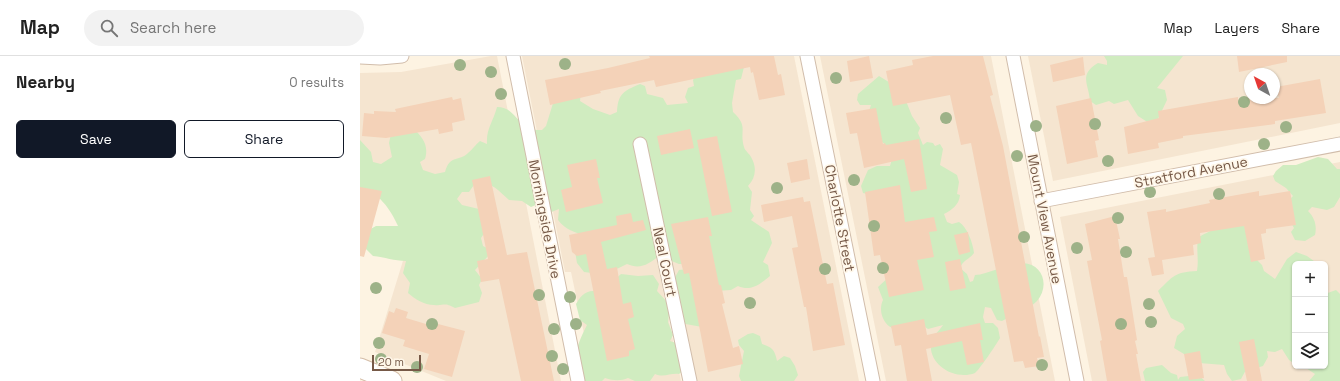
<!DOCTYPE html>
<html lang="en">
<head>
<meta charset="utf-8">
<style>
  :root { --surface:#fff; --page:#f2f2f2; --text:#222; --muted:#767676; --line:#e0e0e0; --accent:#111827 }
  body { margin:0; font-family:"Space Grotesk",sans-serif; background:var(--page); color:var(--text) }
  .controls { position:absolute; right:12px; bottom:12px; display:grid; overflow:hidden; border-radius:6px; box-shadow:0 1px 3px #0004 }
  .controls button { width:36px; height:36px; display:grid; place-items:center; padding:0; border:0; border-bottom:1px solid var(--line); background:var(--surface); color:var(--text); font:20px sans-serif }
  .compass { position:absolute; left:884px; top:12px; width:36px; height:36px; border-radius:50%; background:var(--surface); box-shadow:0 1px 3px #0004; rotate:320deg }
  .scale { position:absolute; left:12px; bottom:10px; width:49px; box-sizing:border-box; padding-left:4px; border:2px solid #765947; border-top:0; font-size:11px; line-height:14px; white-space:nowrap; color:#765947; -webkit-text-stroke:3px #fff7e9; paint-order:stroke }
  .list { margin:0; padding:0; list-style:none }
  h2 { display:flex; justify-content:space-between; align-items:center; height:52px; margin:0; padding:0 16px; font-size:17px }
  h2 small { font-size:13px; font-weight:400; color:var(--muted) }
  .actions { display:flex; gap:8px; padding:12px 16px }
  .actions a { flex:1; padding:9px 0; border:1px solid var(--accent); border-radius:6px; text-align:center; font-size:14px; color:var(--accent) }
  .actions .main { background:var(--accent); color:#fff }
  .icon { flex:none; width:22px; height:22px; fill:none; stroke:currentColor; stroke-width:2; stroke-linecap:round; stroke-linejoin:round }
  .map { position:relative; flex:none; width:980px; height:325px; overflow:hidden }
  header { display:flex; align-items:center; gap:24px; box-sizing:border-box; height:56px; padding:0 20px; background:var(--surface); border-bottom:1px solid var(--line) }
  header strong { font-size:19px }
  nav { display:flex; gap:22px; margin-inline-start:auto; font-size:14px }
  .search { width:280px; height:36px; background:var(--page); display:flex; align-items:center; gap:10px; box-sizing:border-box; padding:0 14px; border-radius:22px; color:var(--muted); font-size:15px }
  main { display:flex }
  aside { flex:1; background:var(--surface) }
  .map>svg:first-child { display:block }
  .residential { fill:#f5e5d0; fill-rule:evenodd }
  .green { fill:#d0ecc0 }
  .building { fill:#f4d2b8 }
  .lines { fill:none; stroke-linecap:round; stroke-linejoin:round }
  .street-casing { stroke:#d1bdab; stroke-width:15 }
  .secondary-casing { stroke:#d4bda8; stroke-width:21 }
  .street { stroke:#fff; stroke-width:13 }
  .secondary { stroke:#fff; stroke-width:19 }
  .tree { fill:#9db288 }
  .labels { text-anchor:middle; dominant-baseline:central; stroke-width:3.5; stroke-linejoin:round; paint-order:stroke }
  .street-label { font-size:14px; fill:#765947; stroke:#fff7e9 }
</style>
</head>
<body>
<header>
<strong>Map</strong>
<div class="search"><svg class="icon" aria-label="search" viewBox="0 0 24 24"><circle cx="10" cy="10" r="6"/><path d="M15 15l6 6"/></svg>Search here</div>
<nav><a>Map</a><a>Layers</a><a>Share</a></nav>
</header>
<main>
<aside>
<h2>Nearby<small>0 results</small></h2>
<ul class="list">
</ul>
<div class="actions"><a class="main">Save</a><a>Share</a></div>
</aside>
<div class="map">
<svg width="980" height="325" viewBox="0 0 980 325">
  <rect width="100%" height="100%" fill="#fdf3e2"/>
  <path class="residential" d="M131,0H137L201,325H86L15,296L61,146L0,131V17L41,16Z
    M162,0H434L499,325H335L309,193L271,73L321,325H234L211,216H205Z
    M460,0H631L695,325H526Z
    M668,0H980V67L693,125ZM890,18H914V42H890Z
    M980,106V325H732L700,161ZM935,208H965V310H935Z"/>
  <path class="green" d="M744,0H823L797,32L805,34L807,44L797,65L789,67L778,60L768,44L754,48L749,45L736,49L730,45C729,28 718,19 738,7L747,9V5Z
    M384,11L381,23L376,24L372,47L373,56C389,71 379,74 384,91C385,95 389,97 391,101C397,111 396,122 388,130L392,136L390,154L394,160L391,164L409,176L412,187L403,206L408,209L410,220C400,228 391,236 378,230L371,234L355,235L348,272L314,266L313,225L319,214L328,213L330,208H319L299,200C289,208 280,214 267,208C252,216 240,219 224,216L217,207L215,195L226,180C214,176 206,174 198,164L199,153L189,157L178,148L171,151L162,145L149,144C139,135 131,125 116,126L109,136H102L97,143L102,149L119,153L125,176L121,182L123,190L129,193L131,197L115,214L122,223L119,229L122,237L119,246L95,252C83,246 85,250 74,249C64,249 55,243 48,237L50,227L43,217L46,205C34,205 25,201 13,200L3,190L7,175L16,170H38C31,154 18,135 0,132V84L11,96L13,106L21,108L32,101L29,87L31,78L53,72C63,82 69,89 65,103L60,106L63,114L75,118L85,116C90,98 99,106 108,97C113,93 115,89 120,85L127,88C126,73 133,66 137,51C158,51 156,75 182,74L186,70L194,44L221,36L220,45L233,53L250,59L257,56C258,38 263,35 280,28L285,30L287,38L303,42L307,49L328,47L325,41L328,32L334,30L333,24L339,15Z
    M519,20L532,28L546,45L552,60L560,72L558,77L563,89L567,86L573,87L575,90L580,88L583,93L580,109L597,119L599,126L597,138L600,139C599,149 592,154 584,158L587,166L592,168L599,166C607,171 613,187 614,197C610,203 603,204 600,212L607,218L610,226L613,225L615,219C630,218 649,206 663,207C683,208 690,230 677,245C671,252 651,260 642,265L637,264L631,252L625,251L623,261L625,267H633L638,272L640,282C636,289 620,313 615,317C595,325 568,309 571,287C572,281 579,275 583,269L568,273L562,269C555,271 547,273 540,274C525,274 517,256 523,244L518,231L532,218L511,139L503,137L501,130L508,114L517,110H530C536,90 529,96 520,83C515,77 511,68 507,61L511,49H500L497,44L498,38Z
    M958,101L968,103L977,113H980V141L974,151L967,154L952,151L948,155C955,162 957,170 955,179L945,185L935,184L931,176L934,172L930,165L928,145L933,140L926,132L915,125L913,120L916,115L923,109H936Z
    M888,167L896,203L902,209L904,215L915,223L927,203L936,196L947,200L958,208H935V308L929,304L922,293L915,296L907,295L908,301L903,310L893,313L888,310L881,323L872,325L867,318L864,309L839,307L814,292L817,280L825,273L823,268L811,262L798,235C813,220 815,216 837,215C839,203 836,194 838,182C846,176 849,177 857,170Z
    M261,218L278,220L293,219L299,228L297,235L308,247L309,258L308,266L313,279L310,285L319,288L324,314L319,318C310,317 304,322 295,318L290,325H275L268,322C261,325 254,325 245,322L242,325H220C215,297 214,295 227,269L220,264L216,248C223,236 228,234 242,235Z
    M976,234L980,238V325H949L955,318L943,310H965V238Z
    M393,277L400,280L402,288C412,291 415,294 417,305L424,300L430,302L435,310L438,319L434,325H381L379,320L384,295L379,289L378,284L388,278Z
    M802,309L811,317L817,319L818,324L820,321L838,319L845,325H785L783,316L786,312Z"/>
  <path class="building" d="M289,0H414L418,19L421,18L425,39L399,44L393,16L391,17L390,11L296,31L294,24L240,35L241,37L190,49L185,24L248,12L290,2Z
    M509,0L513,22L490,26L487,5Z
    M573,0H623L633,39L630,40L643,90L679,281L680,280L684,301L677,302L679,310L665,312L663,305L654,306L611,87L601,89L590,39L533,50L526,15L553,9L552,4Z
    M877,0H927V6L879,16Z
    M723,1L725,19L693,26L690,9Z
    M960,23L966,57L915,65V68L823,80V82L798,87L799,92L768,98L764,71L799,62L798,55L878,41V44L891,42H919L916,31Z
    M92,41L93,44L101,42L105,64L92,67L93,75L79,78L78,73L26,82L2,80L4,57L14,58V55L36,56L35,53Z
    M731,42L739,84L735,85L738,101L707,108L696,50Z
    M516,52L523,88L525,87L526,89L559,83L567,133L551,136L544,103L504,112L497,77L490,78L486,57Z
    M330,73L334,92L301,99L297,80Z
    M357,80L372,156L352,160L337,84Z
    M236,103L240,122H237L243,147L206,156L201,134L212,131L207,109Z
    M447,103L450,123L431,127L427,107Z
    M130,120L147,199L167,196L194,325H161L139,223L121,226L117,205L128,203L112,124Z
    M540,129L545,166L574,161L577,175L569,176L574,201L557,204L564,234L529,241L520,199L514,200L505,136Z
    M0,131L22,135L4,201L0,200Z
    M899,135V140L930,135L936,169L906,173V177L901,178L905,203L891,206L884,170L840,177L841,187L833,189L834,199L802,204L804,218L792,220L788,202L795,201L787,156L806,153V156L850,147L849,144Z
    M443,141L444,146L450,145L467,228L473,227L485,289L453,295L446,251H444L432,192L438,191L432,160L404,166L401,149Z
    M271,157L273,166L283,164L286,174L241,186L247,213L257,211L263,248L271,246L274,261L268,263L275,293L269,295V300L247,305L226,198L217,200L212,196L209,179L257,169L256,160Z
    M755,160L760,183H758L764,221H767L777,284L775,285L778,298H776L781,325H747L740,285L742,284L731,227L727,205L732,204L725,168Z
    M348,161L352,180H349L359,229H361L365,247L362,248L373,292L379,290L383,308L348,316L329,217L324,218L311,168Z
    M608,176L610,196L599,199L594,179Z
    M600,203L606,232L590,235L585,206Z
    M36,252L48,256L46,262L76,271L78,268L105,275L92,321L64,313L69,298L43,290L45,284L22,277L29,255L34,257Z
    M564,263L567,279L620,267L623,284H620L624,306L607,309L602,285L566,293L572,325H547L541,289L535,290L531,270Z
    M894,283L902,325H887L879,286Z
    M840,295L844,322L829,324L824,298Z"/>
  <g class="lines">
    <defs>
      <path id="street" d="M153,0L218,325
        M447,0L513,325
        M653,0L717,325
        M0,1L20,2L42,0
        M280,88L330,325
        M681,145L980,88"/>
      <path id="secondary" d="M0,312L32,325"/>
    </defs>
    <use href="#street" class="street-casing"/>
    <use href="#secondary" class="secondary-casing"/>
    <use href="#street" class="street"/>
    <use href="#secondary" class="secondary"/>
  </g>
  <g class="tree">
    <circle cx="205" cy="8" r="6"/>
    <circle cx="100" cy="9" r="6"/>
    <circle cx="131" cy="16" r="6"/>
    <circle cx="476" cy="22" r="6"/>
    <circle cx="141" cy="38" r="6"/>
    <circle cx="884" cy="46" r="6"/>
    <circle cx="586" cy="62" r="6"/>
    <circle cx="735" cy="68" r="6"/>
    <circle cx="676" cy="70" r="6"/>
    <circle cx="926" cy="71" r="6"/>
    <circle cx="904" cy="88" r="6"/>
    <circle cx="657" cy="100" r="6"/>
    <circle cx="748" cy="105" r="6"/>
    <circle cx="494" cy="124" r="6"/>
    <circle cx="417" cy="132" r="6"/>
    <circle cx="790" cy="136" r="6"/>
    <circle cx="859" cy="138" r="6"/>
    <circle cx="758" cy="162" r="6"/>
    <circle cx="514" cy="170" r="6"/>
    <circle cx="664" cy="181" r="6"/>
    <circle cx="717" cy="192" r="6"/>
    <circle cx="766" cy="196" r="6"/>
    <circle cx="523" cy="212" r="6"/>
    <circle cx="465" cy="213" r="6"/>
    <circle cx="16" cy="232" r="6"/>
    <circle cx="179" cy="239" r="6"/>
    <circle cx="210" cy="241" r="6"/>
    <circle cx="390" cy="247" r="6"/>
    <circle cx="789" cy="248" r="6"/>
    <circle cx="791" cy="266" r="6"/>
    <circle cx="72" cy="268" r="6"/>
    <circle cx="216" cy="268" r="6"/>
    <circle cx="761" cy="268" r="6"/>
    <circle cx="194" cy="273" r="6"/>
    <circle cx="19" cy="287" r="6"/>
    <circle cx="192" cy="300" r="6"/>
    <circle cx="21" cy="303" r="6"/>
    <circle cx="682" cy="309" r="6"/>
    <circle cx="57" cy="311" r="6"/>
    <circle cx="203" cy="313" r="6"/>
  </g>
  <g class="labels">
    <g class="street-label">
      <text transform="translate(831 116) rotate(-11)">Stratford Avenue</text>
      <text transform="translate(480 162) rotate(79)">Charlotte Street</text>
      <text transform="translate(185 163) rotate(79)">Morningside Drive</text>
      <text transform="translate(685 163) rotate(79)">Mount View Avenue</text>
      <text transform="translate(305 206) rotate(78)">Neal Court</text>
    </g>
  </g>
</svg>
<div class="controls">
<button>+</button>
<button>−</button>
<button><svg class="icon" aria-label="layers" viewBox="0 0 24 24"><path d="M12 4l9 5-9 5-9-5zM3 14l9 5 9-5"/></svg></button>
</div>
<svg class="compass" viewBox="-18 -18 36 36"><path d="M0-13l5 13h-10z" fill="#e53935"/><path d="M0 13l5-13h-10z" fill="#767676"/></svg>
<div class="scale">20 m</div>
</div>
</main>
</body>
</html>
